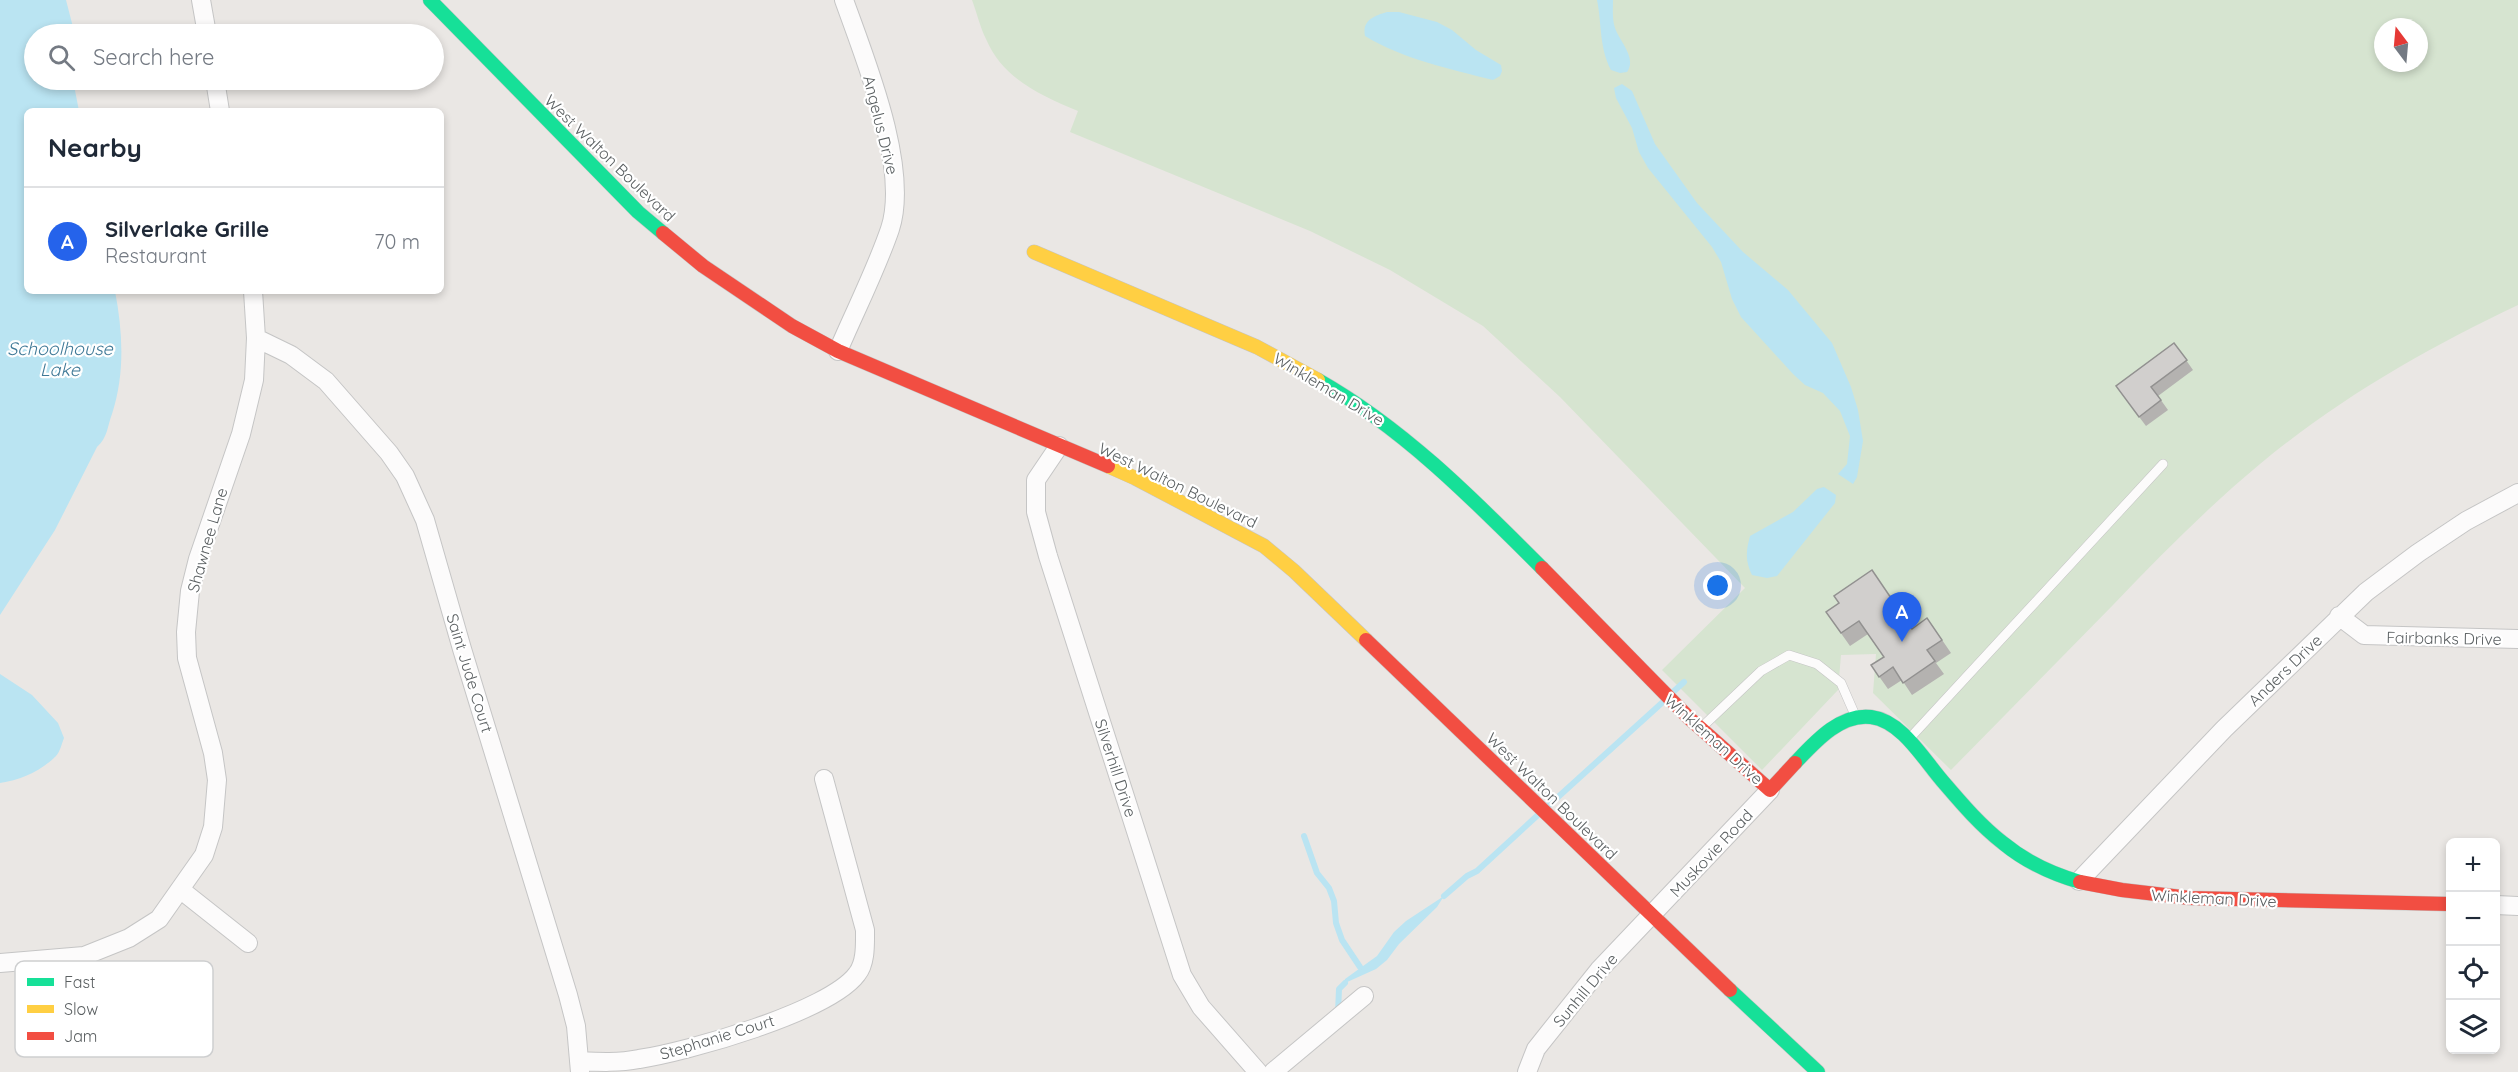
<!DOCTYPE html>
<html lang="en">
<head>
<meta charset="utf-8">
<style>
  :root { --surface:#fff; --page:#f2f2f3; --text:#1f2937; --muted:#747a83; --line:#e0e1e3; --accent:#2563eb }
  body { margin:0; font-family:Quicksand,sans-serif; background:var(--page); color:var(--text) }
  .controls { position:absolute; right:18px; bottom:18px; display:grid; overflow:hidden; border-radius:9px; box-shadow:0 3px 9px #0003 }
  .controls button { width:54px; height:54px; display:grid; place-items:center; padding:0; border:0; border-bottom:2px solid var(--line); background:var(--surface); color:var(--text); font:30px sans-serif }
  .compass { position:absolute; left:2374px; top:18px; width:54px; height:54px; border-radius:50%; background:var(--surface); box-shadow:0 3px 9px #0003; rotate:344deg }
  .you { position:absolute; left:1718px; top:586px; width:21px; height:21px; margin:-15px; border:4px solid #fff; border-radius:50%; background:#1a73e8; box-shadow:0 0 0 9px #1a73e833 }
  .badge { display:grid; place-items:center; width:39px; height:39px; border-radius:50%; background:var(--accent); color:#fff; font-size:20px; font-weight:700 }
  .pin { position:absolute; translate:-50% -50px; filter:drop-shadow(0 2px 3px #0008) }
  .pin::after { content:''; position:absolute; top:32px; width:21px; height:18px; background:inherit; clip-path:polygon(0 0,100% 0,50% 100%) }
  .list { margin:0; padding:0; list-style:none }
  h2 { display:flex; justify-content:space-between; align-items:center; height:78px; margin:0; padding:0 24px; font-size:26px }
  h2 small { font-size:20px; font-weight:400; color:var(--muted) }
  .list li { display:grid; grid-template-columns:39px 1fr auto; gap:18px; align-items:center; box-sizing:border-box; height:108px; padding:0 24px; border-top:2px solid var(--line) }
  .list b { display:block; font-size:22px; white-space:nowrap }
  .list p { margin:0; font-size:20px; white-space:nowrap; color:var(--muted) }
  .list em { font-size:20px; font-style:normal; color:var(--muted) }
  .icon { flex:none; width:33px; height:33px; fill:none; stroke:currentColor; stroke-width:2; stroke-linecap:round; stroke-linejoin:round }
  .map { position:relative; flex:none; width:2518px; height:1072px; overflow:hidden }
  .search { position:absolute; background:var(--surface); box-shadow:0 3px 9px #0003; left:24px; top:24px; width:420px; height:66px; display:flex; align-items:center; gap:15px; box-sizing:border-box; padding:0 21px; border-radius:33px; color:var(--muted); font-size:22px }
  .panel { position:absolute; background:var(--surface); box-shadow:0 3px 9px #0003; left:24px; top:108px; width:420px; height:186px; border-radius:9px }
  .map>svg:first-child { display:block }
  .green { fill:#d6e4d0; fill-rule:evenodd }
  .water { fill:#bae4f2 }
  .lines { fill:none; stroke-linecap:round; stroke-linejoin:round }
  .stream { stroke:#bae4f2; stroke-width:6 }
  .lane-casing { stroke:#c5c5c5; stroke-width:10 }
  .street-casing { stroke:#c5c5c5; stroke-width:20 }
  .fast-casing { stroke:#c5c5c5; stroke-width:15 }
  .slow-casing { stroke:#c5c5c5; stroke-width:15 }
  .jam-casing { stroke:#c5c5c5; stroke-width:15 }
  .lane { stroke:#fcfbfb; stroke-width:9 }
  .street { stroke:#fcfbfb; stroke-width:18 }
  .fast { stroke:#16e098; stroke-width:14 }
  .slow { stroke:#ffcf43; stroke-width:14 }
  .jam { stroke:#f24e42; stroke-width:14 }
  .wall { fill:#b4b2b0 }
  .building { fill:#d1cfcd; stroke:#929190; stroke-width:1.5 }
  .labels { text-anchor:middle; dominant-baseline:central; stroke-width:4.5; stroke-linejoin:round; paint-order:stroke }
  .street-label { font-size:16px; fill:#5a5f61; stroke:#fff }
  .water-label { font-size:18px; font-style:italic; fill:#3f7997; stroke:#fff }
  .key { fill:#fff; stroke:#cecfd0; stroke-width:1.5 }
  .key-label { font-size:16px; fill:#5a5f61 }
</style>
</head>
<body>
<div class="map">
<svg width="2518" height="1072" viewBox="0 0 2518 1072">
  <rect width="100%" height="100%" fill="#eae7e4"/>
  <path class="green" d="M972,0H2518V305C2427,348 2338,399 2260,464C2208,507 2160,556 2113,605C2059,660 2005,715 1951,770L1873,693L1876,654L1841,655L1838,690L1762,770L1662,670L1745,588L1560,397L1483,326L1390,270L1310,231L1070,132L1078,111C1040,95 1003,79 986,39C980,27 977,13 972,0ZM2383,27H2419V63H2383Z"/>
  <path class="water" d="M0,0H66L74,31L69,34H34V80H73L79,111H27V291H115C123,333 125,374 112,414C107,427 108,437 97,447L55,530L0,615Z
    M1597,0H1613C1613,9 1612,19 1615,28C1620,42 1637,58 1627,72L1620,73L1611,70C1599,47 1602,24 1597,0Z
    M1387,12H1399L1437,22L1452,30L1476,50L1501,65L1502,71L1500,76L1493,80C1450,69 1403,59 1365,36C1362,21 1373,16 1387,12Z
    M1622,84L1632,91L1655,144L1697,203L1743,252L1788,290L1832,343L1851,387L1858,410L1863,441L1857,477L1853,484L1838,474L1847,464L1850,436L1840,411L1823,393L1805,385L1793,374L1741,317L1732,299L1721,262L1712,247L1648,168L1639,152L1632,128L1616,98L1614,88Z
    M1824,487L1836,495L1835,503L1777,576L1767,578L1752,575C1745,560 1746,551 1750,536L1793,512L1817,489Z
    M0,674L32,695L58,723L64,738C62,743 60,752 56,756C41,771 21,780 0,783Z
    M1444,896L1437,907L1399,944L1387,960L1376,969L1345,983V979L1377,956L1394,932L1406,921Z"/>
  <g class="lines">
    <path class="stream" d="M1673,692L1684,682
      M1547,807L1664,701
      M1304,836L1317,873L1329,888L1334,901L1336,923L1342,940L1360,967
      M1444,896L1467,876L1477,871L1539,814
      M1338,1013L1339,989L1345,983"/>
    <defs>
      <path id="lane" d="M1702,727L1761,671L1789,655L1817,664L1841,683L1855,715
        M1909,739L2163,464"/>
      <path id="street" d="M201,0L207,34
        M215,80L220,111
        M256,338L291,355L326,381L389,453L405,476L425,520L462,649L568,995L576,1026L580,1072
        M838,351C855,311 876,270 890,229C910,168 865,59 844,0
        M1059,446L1036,480V512L1048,556L1182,975L1201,1007L1258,1072
        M2339,616L2364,635L2518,639
        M2079,881L2224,729L2366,592L2418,553L2466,521L2518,493
        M181,890L248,943
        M2496,905L2518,906
        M0,963L84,956L129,938L159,919L204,855L213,827L217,780L213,753L187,658L186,632L190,591L198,559L241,434L254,380L256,338L253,291
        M580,1061C599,1062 619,1063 639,1059C686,1052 829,1012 857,974C866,963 865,944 865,930L824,779
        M1273,1072L1364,996
        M1527,1072L1536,1049L1599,970L1770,790"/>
      <path id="fast" d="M430,0L638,212L663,233
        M1318,380C1403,428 1473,499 1542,568
        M1795,763C1814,743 1840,713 1871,717C1903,721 1925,762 1945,784C1963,805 1981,826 2003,843C2026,862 2052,874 2080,882
        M1730,990L1818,1072"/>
      <path id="slow" d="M1034,252L1257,347L1318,380
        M1108,466L1135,478L1264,546L1294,571L1366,640"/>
      <path id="jam" d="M663,233L703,266L792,326L838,351L1108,466
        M1542,568L1689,718L1770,790L1795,763
        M1366,640L1730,990
        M2080,882L2122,890L2190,898L2450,904"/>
    </defs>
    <use href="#lane" class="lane-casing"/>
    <use href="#street" class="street-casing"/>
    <use href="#fast" class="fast-casing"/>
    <use href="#slow" class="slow-casing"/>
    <use href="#jam" class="jam-casing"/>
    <use href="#lane" class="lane"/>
    <use href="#street" class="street"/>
    <use href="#fast" class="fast"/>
    <use href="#slow" class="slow"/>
    <use href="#jam" class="jam"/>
  </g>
  <path class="wall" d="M2174,343L2193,370L2158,396L2168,410L2146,426L2116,386Z
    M1839,603L1913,629L1927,618L1951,653L1936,663L1944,674L1912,695L1902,680L1888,689L1871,665L1884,657L1868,634L1850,646L1826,612Z"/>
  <path class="building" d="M2174,343L2187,360L2151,387L2161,400L2139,417L2116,386Z
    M1872,570L1912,629L1927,618L1942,640L1927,650L1935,661L1903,683L1893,667L1879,677L1871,665L1884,657L1859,621L1841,633L1826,612L1839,603L1834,596Z"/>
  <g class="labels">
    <g class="street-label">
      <text transform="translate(881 125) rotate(76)">Angelus Drive</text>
      <text transform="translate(610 158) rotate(44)">West Walton Boulevard</text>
      <text transform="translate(1329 389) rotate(31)">Winkleman Drive</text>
      <text transform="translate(1178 485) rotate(26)">West Walton Boulevard</text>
      <text transform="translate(207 540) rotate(-74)">Shawnee Lane</text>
      <text transform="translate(2444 638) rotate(1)">Fairbanks Drive</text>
      <text transform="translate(2285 670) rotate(-44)">Anders Drive</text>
      <text transform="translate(470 673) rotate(73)">Saint Jude Court</text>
      <text transform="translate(1714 739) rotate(42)">Winkleman Drive</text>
      <text transform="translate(1116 768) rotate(72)">Silverhill Drive</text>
      <text transform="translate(1552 796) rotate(44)">West Walton Boulevard</text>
      <text transform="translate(1711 853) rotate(-47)">Muskovie Road</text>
      <text transform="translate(2214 898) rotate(3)">Winkleman Drive</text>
      <text transform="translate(1585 990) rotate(-50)">Sunhill Drive</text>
      <text transform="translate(717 1037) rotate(-17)">Stephanie Court</text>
    </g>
    <g class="water-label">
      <text x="60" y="348">Schoolhouse<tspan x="60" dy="21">Lake</tspan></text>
    </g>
  </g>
  <rect x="15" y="961" width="198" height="96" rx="9" class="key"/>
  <rect x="27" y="978" width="27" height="8" fill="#16e098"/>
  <rect x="27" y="1005" width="27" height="8" fill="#ffcf43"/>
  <rect x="27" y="1032" width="27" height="8" fill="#f24e42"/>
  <g class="key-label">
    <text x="64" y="988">Fast</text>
    <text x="64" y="1015">Slow</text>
    <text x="64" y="1042">Jam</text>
  </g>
</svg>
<div class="controls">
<button>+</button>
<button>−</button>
<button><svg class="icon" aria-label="locate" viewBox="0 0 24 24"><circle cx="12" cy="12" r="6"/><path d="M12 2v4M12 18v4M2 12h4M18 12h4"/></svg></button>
<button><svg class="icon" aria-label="layers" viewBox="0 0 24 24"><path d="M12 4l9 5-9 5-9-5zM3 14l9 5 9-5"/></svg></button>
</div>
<svg class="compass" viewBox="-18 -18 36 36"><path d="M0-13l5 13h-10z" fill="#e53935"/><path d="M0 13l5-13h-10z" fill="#747a83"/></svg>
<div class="you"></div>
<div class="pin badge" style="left:1902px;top:642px">A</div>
<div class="search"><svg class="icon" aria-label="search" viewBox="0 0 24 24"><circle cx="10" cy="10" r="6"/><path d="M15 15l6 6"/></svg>Search here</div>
<section class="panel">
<h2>Nearby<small></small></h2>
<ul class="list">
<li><span class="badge">A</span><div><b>Silverlake Grille</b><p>Restaurant</p></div><em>70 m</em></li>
</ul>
</section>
</div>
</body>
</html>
